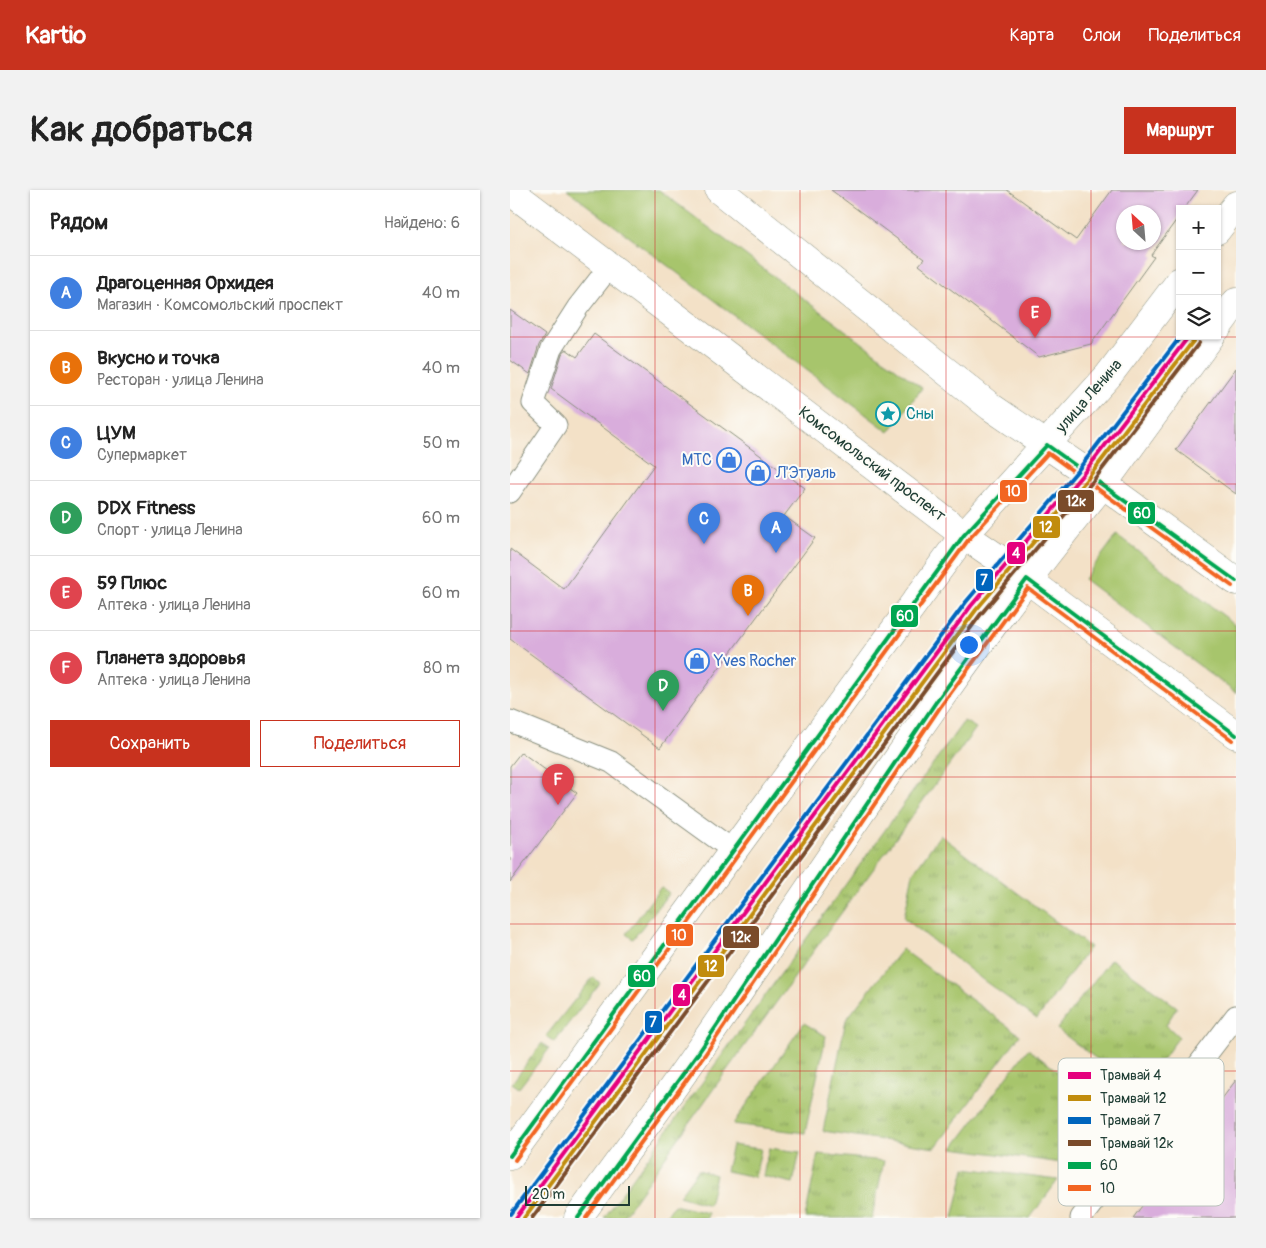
<!DOCTYPE html>
<html lang="ru">
<head>
<meta charset="utf-8">
<style>
  :root { --surface:#fff; --page:#f2f2f2; --text:#222; --muted:#767676; --line:#e0e0e0; --accent:#c8321e }
  body { margin:0; font-family:Pangolin,sans-serif; background:var(--page); color:var(--text) }
  .controls { position:absolute; right:15px; top:15px; display:grid; overflow:hidden; border-radius:0px; box-shadow:0 1px 4px #0004 }
  .controls button { width:45px; height:45px; display:grid; place-items:center; padding:0; border:0; border-bottom:1px solid var(--line); background:var(--surface); color:var(--text); font:25px sans-serif }
  .compass { position:absolute; left:606px; top:15px; width:45px; height:45px; border-radius:50%; background:var(--surface); box-shadow:0 1px 4px #0004; rotate:334deg }
  .scale { position:absolute; left:15px; bottom:12px; width:105px; box-sizing:border-box; padding-left:5px; border:2px solid #1f3d34; border-top:0; font-size:14px; line-height:18px; white-space:nowrap; color:#1f3d34; -webkit-text-stroke:4px #fdfcf7; paint-order:stroke }
  .you { position:absolute; left:458px; top:454px; width:18px; height:18px; margin:-12px; border:4px solid #fff; border-radius:50%; background:#1a73e8; box-shadow:0 0 0 8px #1a73e833 }
  .badge { display:grid; place-items:center; width:32px; height:32px; border-radius:50%; background:var(--accent); color:#fff; font-size:16px; font-weight:700 }
  .pin { position:absolute; translate:-50% -41px; filter:drop-shadow(0 1px 2px #0008) }
  .pin::after { content:''; position:absolute; top:26px; width:18px; height:15px; background:inherit; clip-path:polygon(0 0,100% 0,50% 100%) }
  .list { margin:0; padding:0; list-style:none }
  h2 { display:flex; justify-content:space-between; align-items:center; height:65px; margin:0; padding:0 20px; font-size:21px }
  h2 small { font-size:16px; font-weight:400; color:var(--muted) }
  .list li { display:grid; grid-template-columns:32px 1fr auto; gap:15px; align-items:center; box-sizing:border-box; height:75px; padding:0 20px; border-top:1px solid var(--line) }
  .list b { display:block; font-size:19px; white-space:nowrap }
  .list p { margin:0; font-size:16px; white-space:nowrap; color:var(--muted) }
  .list em { font-size:16px; font-style:normal; color:var(--muted) }
  .actions { display:flex; gap:10px; padding:15px 20px }
  .actions a { flex:1; padding:11px 0; border:1px solid var(--accent); border-radius:0px; text-align:center; font-size:18px; color:var(--accent) }
  .actions .main { background:var(--accent); color:#fff }
  .icon { flex:none; width:28px; height:28px; fill:none; stroke:currentColor; stroke-width:2; stroke-linecap:round; stroke-linejoin:round }
  .map { position:relative; flex:none; width:726px; height:1028px; overflow:hidden; border-radius:0px }
  header { display:flex; align-items:center; gap:30px; box-sizing:border-box; height:70px; padding:0 25px; background:var(--accent); color:#fff }
  header strong { font-size:24px }
  nav { display:flex; gap:28px; margin-inline-start:auto; font-size:18px }
  .intro { display:flex; align-items:center; justify-content:space-between; box-sizing:border-box; height:120px; padding:0 30px }
  h1 { margin:0; font-size:35px }
  .button { padding:12px 22px; border-radius:0px; background:var(--accent); color:#fff; font-size:18px; font-weight:700 }
  main { display:flex; gap:30px; padding:0 30px }
  aside { flex:1; background:var(--surface); border-radius:0px; box-shadow:0 1px 4px #0004 }
  .map>svg:first-child { display:block }
  .grass { fill:url(#grass-tufts); stroke:#638150 }
  .green { fill:#a7c56c; stroke:#638150 }
  .building { fill:#d9addc; fill-rule:evenodd }
  .lines { fill:none; stroke-linecap:round; stroke-linejoin:round }
  .lane-casing { stroke:#898f7e; stroke-width:23 }
  .secondary-casing { stroke:#898f7e; stroke-width:29 }
  .primary-casing { stroke:#898f7e; stroke-width:29 }
  .lane { stroke:#fff; stroke-width:21 }
  .secondary { stroke:#fff; stroke-width:28 }
  .primary { stroke:#fff; stroke-width:28 }
  .bus-1-casing { stroke:#fdfcf7; stroke-width:8 }
  .bus-2-casing { stroke:#fdfcf7; stroke-width:8 }
  .bus-1 { stroke:#00a651; stroke-width:4 }
  .bus-2 { stroke:#f26522; stroke-width:4 }
  .tram-1-casing { stroke:#fdfcf7; stroke-width:8 }
  .tram-2-casing { stroke:#fdfcf7; stroke-width:8 }
  .tram-3-casing { stroke:#fdfcf7; stroke-width:8 }
  .tram-4-casing { stroke:#fdfcf7; stroke-width:8 }
  .tram-1 { stroke:#e5007d; stroke-width:4 }
  .tram-2 { stroke:#c18c0d; stroke-width:4 }
  .tram-3 { stroke:#0065bd; stroke-width:4 }
  .tram-4 { stroke:#7a4b2a; stroke-width:4 }
  .grid { fill:none; stroke:#d62828; stroke-width:1; stroke-opacity:0.55 }
  .labels { text-anchor:middle; dominant-baseline:central; stroke-width:4; stroke-linejoin:round; paint-order:stroke }
  .street-label { font-size:16px; fill:#1f3d34; stroke:#fdfcf7 }
  .culture-label { font-size:16px; fill:#0d838f; stroke:#fdfcf7; text-anchor:start }
  .shop-label { font-size:16px; fill:#366cbe; stroke:#fdfcf7; text-anchor:start }
  .key { fill:#fdfcf7; stroke:#bac3bc; stroke-width:1 }
  .key-label { font-size:14px; fill:#1f3d34 }
  .line-badge { stroke:#fdfcf7; stroke-width:2 }
  .badge-label { font-size:14px; text-anchor:middle; font-weight:bold; fill:#fff }
</style>
</head>
<body>
<header>
<strong>Kartio</strong>
<nav><a>Карта</a><a>Слои</a><a>Поделиться</a></nav>
</header>
<div class="intro"><h1>Как добраться</h1><a class="button">Маршрут</a></div>
<main>
<aside>
<h2>Рядом<small>Найдено: 6</small></h2>
<ul class="list">
<li><span class="badge" style="background:#3f7fe0">A</span><div><b>Драгоценная Орхидея</b><p>Магазин · Комсомольский проспект</p></div><em>40 m</em></li>
<li><span class="badge" style="background:#e8710a">B</span><div><b>Вкусно и точка</b><p>Ресторан · улица Ленина</p></div><em>40 m</em></li>
<li><span class="badge" style="background:#3f7fe0">C</span><div><b>ЦУМ</b><p>Супермаркет</p></div><em>50 m</em></li>
<li><span class="badge" style="background:#2e9e5b">D</span><div><b>DDX Fitness</b><p>Спорт · улица Ленина</p></div><em>60 m</em></li>
<li><span class="badge" style="background:#e0444e">E</span><div><b>59 Плюс</b><p>Аптека · улица Ленина</p></div><em>60 m</em></li>
<li><span class="badge" style="background:#e0444e">F</span><div><b>Планета здоровья</b><p>Аптека · улица Ленина</p></div><em>80 m</em></li>
</ul>
<div class="actions"><a class="main">Сохранить</a><a>Поделиться</a></div>
</aside>
<div class="map">
<svg width="726" height="1028" viewBox="0 0 726 1028">
  <defs>
    <pattern id="grass-tufts" width="24" height="20" patternUnits="userSpaceOnUse" patternTransform="scale(1.25)"><rect width="24" height="20" fill="#a7c56c"/><path d="M3 7l-1-3M5 7V3M7 7l1-3M15 17l-1-3M17 17v-4M19 17l1-3" fill="none" stroke="#87a15a"/></pattern>
  </defs>
  <rect width="100%" height="100%" fill="#fdfcf7"/>
  <filter id="ink" filterUnits="userSpaceOnUse"><feTurbulence type="fractalNoise" baseFrequency=".02" numOctaves="2"/><feDisplacementMap in="SourceGraphic" scale="10" xChannelSelector="R" yChannelSelector="G"/><feConvolveMatrix kernelMatrix="1 2 1 2 8 2 1 2 1" color-interpolation-filters="sRGB"/></filter>
  <filter id="wash" filterUnits="userSpaceOnUse"><feTurbulence type="fractalNoise" baseFrequency=".0096" numOctaves="4" result="noise"/><feDisplacementMap in="SourceGraphic" scale="20" xChannelSelector="R" yChannelSelector="G"/><feGaussianBlur stdDeviation="1.12" result="paint"/><feColorMatrix in="noise" values="0 0 0 0 0 0 0 0 0 0 0 0 0 0 0 0 0 1.4 0 .05"/><feComposite in="paint" operator="in"/></filter>
  <g filter="url(#wash)">
    <rect width="100%" height="100%" fill="#f3e1c7"/>
    <path class="grass" d="M454,531L466,538L217,880L112,1028H94Z
      M430,645L580,757L527,829L473,790L394,728L403,683Z
      M151,697L159,703L123,749L116,744Z
      M392,759L510,845L425,958L313,941L336,830Z
      M601,769L667,817L656,835L669,847L629,901L547,839Z
      M83,787L90,793L44,852L36,846Z
      M294,833L316,846L295,943L223,934Z
      M32,853L39,859L9,898L2,893Z
      M518,859L600,920L559,974L443,958Z
      M222,955L251,959L245,987L216,981Z
      M259,958L290,962L283,993L253,986Z
      M308,964L374,971L362,1028H295Z
      M455,978L548,990L520,1028H443Z
      M188,980L206,985L199,1015L169,1006Z
      M164,1015L198,1023L197,1028H155Z"/>
    <path class="green" d="M57,0H149L412,198L379,242Z
      M607,345L726,435V503L574,389Z"/>
    <g id="blocks">
      <path class="building" d="M321,0H497L566,50L602,0H688L674,19H670V25L641,65L644,67L581,154L529,167L409,75L414,69ZM614,22H644V52H614Z
        M0,120L35,145L29,155L20,184L0,170Z
        M84,144L295,298L274,326L305,348L150,558L0,449V359L54,399L144,275L41,199L52,164L56,159L67,167Z
        M726,178V304L666,260Z
        M11,562L67,603L0,692V576Z
        M726,890V1028H623Z"/>
    </g>
  </g>
  <g filter="url(#ink)">
    <use href="#blocks" fill-opacity="0" stroke="#898f7e" stroke-width="1"/>
    <g class="lines">
      <defs>
        <path id="lane" d="M0,302L46,235L23,213L41,159L68,117L100,76
          M0,531L101,572L224,661
          M571,1028L726,826"/>
        <path id="secondary" d="M707,138L726,112
          M593,294L701,146"/>
        <path id="primary" d="M209,0L481,217L575,281L726,391
          M0,1L454,345L498,375L726,545
          M707,40L726,15
          M0,966L454,345L598,186L670,91
          M68,1028C108,972 151,916 190,859C321,669 445,473 593,294"/>
      </defs>
      <use href="#lane" class="lane-casing"/>
      <use href="#secondary" class="secondary-casing"/>
      <use href="#primary" class="primary-casing"/>
      <use href="#lane" class="lane"/>
      <use href="#secondary" class="secondary"/>
      <use href="#primary" class="primary"/>
      <defs>
        <path id="bus-1" d="M537,255L726,391
          M517,389L726,545
          M0,966L454,345L537,255
          M68,1028L189,862L426,512L517,389"/>
        <path id="bus-2" d="M5,970L459,349L538,263L722,396
          M76,1028L194,866L431,516L518,398L722,550"/>
      </defs>
      <use href="#bus-1" class="bus-1-casing"/>
      <use href="#bus-2" class="bus-2-casing"/>
      <use href="#bus-1" class="bus-1"/>
      <use href="#bus-2" class="bus-2"/>
      <defs>
        <path id="tram-1" d="M6,1028L461,416L573,284L679,146"/>
        <path id="tram-2" d="M14,1028L466,420L578,288L684,150"/>
        <path id="tram-3" d="M1,1024L456,412L568,280L671,146"/>
        <path id="tram-4" d="M22,1028L471,424L583,291L689,153"/>
      </defs>
      <use href="#tram-1" class="tram-1-casing"/>
      <use href="#tram-2" class="tram-2-casing"/>
      <use href="#tram-3" class="tram-3-casing"/>
      <use href="#tram-4" class="tram-4-casing"/>
      <use href="#tram-1" class="tram-1"/>
      <use href="#tram-2" class="tram-2"/>
      <use href="#tram-3" class="tram-3"/>
      <use href="#tram-4" class="tram-4"/>
    </g>
  </g>
  <path class="grid" d="M145,0V1028M290,0V1028M436,0V1028M581,0V1028M0,147H726M0,294H726M0,441H726M0,587H726M0,734H726M0,881H726"/>
  <defs>
    <symbol id="sight-ring" viewBox="-11 -11 22 22"><circle r="9.5" fill="#fdfcf7" stroke="#0f9aa8" stroke-width="1.5"/><path d="M0-6L1.8-2.2L6-1.7L2.9 1.2L3.7 5.4L0 3.3L-3.7 5.4L-2.9 1.2L-6-1.7L-1.8-2.2Z" fill="#0f9aa8"/></symbol>
    <symbol id="shop-ring" viewBox="-11 -11 22 22"><circle r="9.5" fill="#fdfcf7" stroke="#3f7fe0" stroke-width="1.5"/><path d="M-5-2.5h2.3a2.7 3.5 0 0 1 5.4 0H5L5.5 6h-11ZM-1.5-2.5h3a1.5 2.3 0 0 0-3 0Z" fill="#3f7fe0"/></symbol>
  </defs>
  <g fill-rule="evenodd">
    <use href="#sight-ring" x="364" y="210" width="28" height="28"/>
    <use href="#shop-ring" x="205" y="256" width="28" height="28"/>
    <use href="#shop-ring" x="234" y="269" width="28" height="28"/>
    <use href="#shop-ring" x="173" y="457" width="28" height="28"/>
  </g>
  <g class="labels">
    <g class="street-label">
      <text transform="translate(579 206) rotate(-49)">улица Ленина</text>
      <text transform="translate(362 274) rotate(37)">Комсомольский проспект</text>
    </g>
    <g class="culture-label">
      <text x="396" y="224">Сны</text>
    </g>
    <g class="shop-label">
      <text x="202" y="270" text-anchor="end">МТС</text>
      <text x="266" y="283">Л'Этуаль</text>
      <text x="204" y="471">Yves Rocher</text>
    </g>
  </g>
  <rect x="548" y="868" width="166" height="148" rx="8" class="key"/>
  <rect x="558" y="882" width="23" height="7" fill="#e5007d"/>
  <rect x="558" y="905" width="23" height="6" fill="#c18c0d"/>
  <rect x="558" y="927" width="23" height="7" fill="#0065bd"/>
  <rect x="558" y="950" width="23" height="6" fill="#7a4b2a"/>
  <rect x="558" y="972" width="23" height="7" fill="#00a651"/>
  <rect x="558" y="995" width="23" height="6" fill="#f26522"/>
  <g class="key-label">
    <text x="590" y="890">Трамвай 4</text>
    <text x="590" y="913">Трамвай 12</text>
    <text x="590" y="935">Трамвай 7</text>
    <text x="590" y="958">Трамвай 12к</text>
    <text x="590" y="980">60</text>
    <text x="590" y="1003">10</text>
  </g>
  <g class="line-badge">
    <rect x="489" y="289" width="29" height="24" rx="5" fill="#f26522"/>
    <rect x="547" y="299" width="38" height="24" rx="5" fill="#7a4b2a"/>
    <rect x="617" y="311" width="29" height="24" rx="5" fill="#00a651"/>
    <rect x="522" y="325" width="29" height="24" rx="5" fill="#c18c0d"/>
    <rect x="496" y="351" width="20" height="24" rx="5" fill="#e5007d"/>
    <rect x="465" y="378" width="19" height="24" rx="5" fill="#0065bd"/>
    <rect x="380" y="414" width="29" height="24" rx="5" fill="#00a651"/>
    <rect x="155" y="733" width="29" height="24" rx="5" fill="#f26522"/>
    <rect x="212" y="735" width="38" height="24" rx="5" fill="#7a4b2a"/>
    <rect x="187" y="764" width="28" height="24" rx="5" fill="#c18c0d"/>
    <rect x="117" y="774" width="29" height="24" rx="5" fill="#00a651"/>
    <rect x="162" y="793" width="19" height="24" rx="5" fill="#e5007d"/>
    <rect x="134" y="820" width="19" height="24" rx="5" fill="#0065bd"/>
  </g>
  <g class="badge-label">
    <text x="503" y="306">10</text>
    <text x="566" y="316">12к</text>
    <text x="632" y="328">60</text>
    <text x="536" y="342">12</text>
    <text x="506" y="368">4</text>
    <text x="474" y="395">7</text>
    <text x="395" y="431">60</text>
    <text x="169" y="750">10</text>
    <text x="231" y="752">12к</text>
    <text x="201" y="781">12</text>
    <text x="132" y="791">60</text>
    <text x="172" y="810">4</text>
    <text x="143" y="837">7</text>
  </g>
</svg>
<div class="controls">
<button>+</button>
<button>−</button>
<button><svg class="icon" aria-label="layers" viewBox="0 0 24 24"><path d="M12 4l9 5-9 5-9-5zM3 14l9 5 9-5"/></svg></button>
</div>
<svg class="compass" viewBox="-18 -18 36 36"><path d="M0-13l5 13h-10z" fill="#e53935"/><path d="M0 13l5-13h-10z" fill="#767676"/></svg>
<div class="scale">20 m</div>
<div class="you"></div>
<div class="pin badge" style="left:266px;top:363px;background:#3f7fe0">A</div>
<div class="pin badge" style="left:238px;top:426px;background:#e8710a">B</div>
<div class="pin badge" style="left:194px;top:354px;background:#3f7fe0">C</div>
<div class="pin badge" style="left:153px;top:521px;background:#2e9e5b">D</div>
<div class="pin badge" style="left:525px;top:148px;background:#e0444e">E</div>
<div class="pin badge" style="left:48px;top:615px;background:#e0444e">F</div>
</div>
</main>
</body>
</html>
